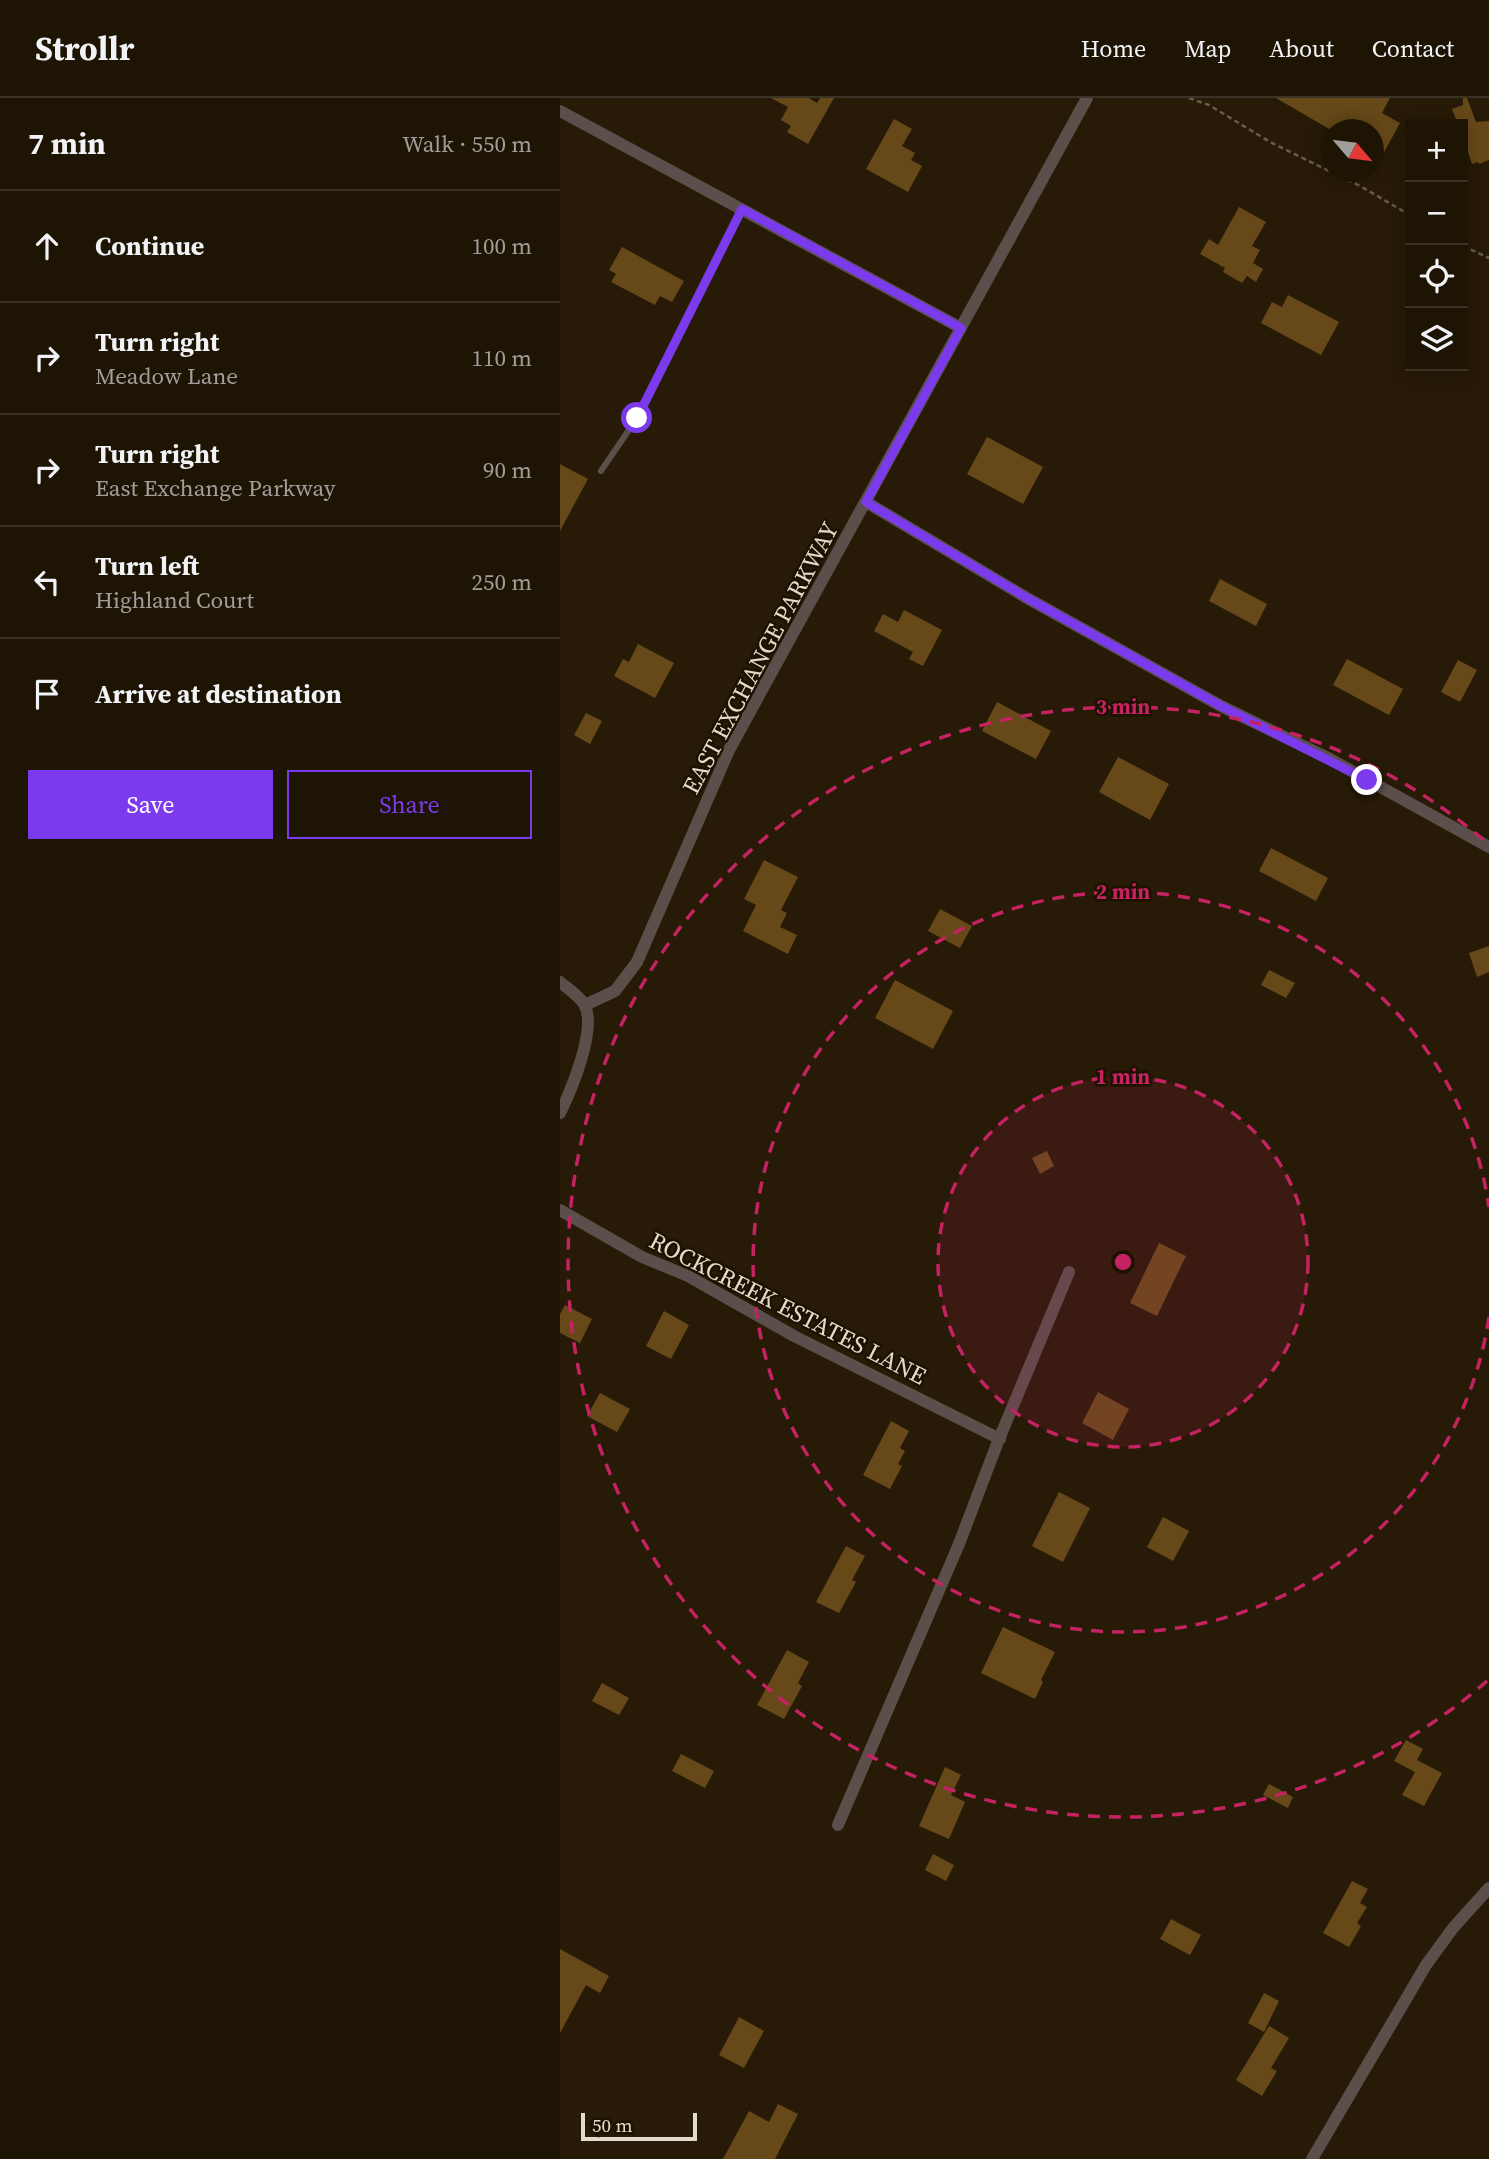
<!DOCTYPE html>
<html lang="en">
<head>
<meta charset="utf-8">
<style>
  :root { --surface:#1d1404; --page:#2a2113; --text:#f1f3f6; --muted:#a09e9a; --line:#3b3326; --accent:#7c3aed }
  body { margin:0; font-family:"Source Serif 4",serif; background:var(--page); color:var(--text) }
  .controls { position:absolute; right:21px; top:21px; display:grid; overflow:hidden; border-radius:0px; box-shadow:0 4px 18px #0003 }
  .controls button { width:63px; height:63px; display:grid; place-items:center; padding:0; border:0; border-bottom:2px solid var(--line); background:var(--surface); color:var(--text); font:35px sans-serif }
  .compass { position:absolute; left:761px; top:21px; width:63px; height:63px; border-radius:50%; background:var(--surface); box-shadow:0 4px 18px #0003; rotate:118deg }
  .scale { position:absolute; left:21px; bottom:18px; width:116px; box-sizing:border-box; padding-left:7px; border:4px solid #e4dbce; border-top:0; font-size:19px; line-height:24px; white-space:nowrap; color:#e4dbce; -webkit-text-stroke:5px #1d1100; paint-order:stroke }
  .stop { position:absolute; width:21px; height:21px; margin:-16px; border:5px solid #7c3aed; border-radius:50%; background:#fff }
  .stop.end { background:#7c3aed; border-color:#fff; box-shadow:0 2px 7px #0008 }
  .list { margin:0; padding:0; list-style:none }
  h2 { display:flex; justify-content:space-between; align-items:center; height:91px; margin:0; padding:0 28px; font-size:30px }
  h2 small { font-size:23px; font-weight:400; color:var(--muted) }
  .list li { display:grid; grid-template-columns:46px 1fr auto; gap:21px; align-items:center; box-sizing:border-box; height:112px; padding:0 28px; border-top:2px solid var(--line) }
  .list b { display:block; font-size:26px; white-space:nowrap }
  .list p { margin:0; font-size:23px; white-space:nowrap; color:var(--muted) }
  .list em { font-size:23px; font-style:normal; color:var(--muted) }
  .actions { display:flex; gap:14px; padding:21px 28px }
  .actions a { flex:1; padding:16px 0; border:2px solid var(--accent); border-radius:0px; text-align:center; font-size:24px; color:var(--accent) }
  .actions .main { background:var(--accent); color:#fff }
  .icon { flex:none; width:38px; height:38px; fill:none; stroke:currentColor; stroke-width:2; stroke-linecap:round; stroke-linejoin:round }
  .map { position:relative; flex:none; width:929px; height:2061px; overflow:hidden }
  header { display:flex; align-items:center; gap:42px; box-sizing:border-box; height:98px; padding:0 35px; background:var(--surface); border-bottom:2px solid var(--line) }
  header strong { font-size:33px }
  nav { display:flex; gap:38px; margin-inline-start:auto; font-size:24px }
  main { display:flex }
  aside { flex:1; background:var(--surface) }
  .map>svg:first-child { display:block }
  .building { fill:#674919 }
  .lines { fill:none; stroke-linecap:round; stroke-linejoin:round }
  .path { stroke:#685c4a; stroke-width:2.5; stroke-dasharray:5 3.5; stroke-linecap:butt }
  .lane { stroke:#5a4f4a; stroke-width:6 }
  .street { stroke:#5a4f4a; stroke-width:12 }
  .route { stroke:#7c3aed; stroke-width:9 }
  .ring { fill:none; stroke:#c42261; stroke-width:3.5; stroke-dasharray:12 9 }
  .labels { text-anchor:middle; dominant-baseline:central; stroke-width:5; stroke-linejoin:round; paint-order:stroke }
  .street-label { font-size:24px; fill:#e4dbce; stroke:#1d1100 }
  .centre { fill:#c42261; stroke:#1d1100; stroke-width:3.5 }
  .ring-label { font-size:21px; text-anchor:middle; font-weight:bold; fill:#c42261; stroke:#1d1100; stroke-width:5; stroke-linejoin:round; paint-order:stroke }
</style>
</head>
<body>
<header>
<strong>Strollr</strong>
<nav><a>Home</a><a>Map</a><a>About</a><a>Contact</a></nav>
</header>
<main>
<aside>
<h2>7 min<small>Walk · 550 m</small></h2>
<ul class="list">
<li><svg class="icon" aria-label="ahead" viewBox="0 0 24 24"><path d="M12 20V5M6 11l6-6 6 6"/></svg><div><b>Continue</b></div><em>100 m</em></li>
<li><svg class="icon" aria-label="right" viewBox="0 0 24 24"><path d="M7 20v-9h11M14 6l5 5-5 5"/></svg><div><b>Turn right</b><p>Meadow Lane</p></div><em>110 m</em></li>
<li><svg class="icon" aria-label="right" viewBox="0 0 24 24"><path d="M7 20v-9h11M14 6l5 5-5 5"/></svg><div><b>Turn right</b><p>East Exchange Parkway</p></div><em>90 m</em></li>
<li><svg class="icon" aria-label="left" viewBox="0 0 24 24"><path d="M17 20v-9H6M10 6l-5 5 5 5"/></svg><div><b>Turn left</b><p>Highland Court</p></div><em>250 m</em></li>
<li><svg class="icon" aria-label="arrive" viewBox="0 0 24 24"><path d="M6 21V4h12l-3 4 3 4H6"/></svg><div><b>Arrive at destination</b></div></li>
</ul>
<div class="actions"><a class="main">Save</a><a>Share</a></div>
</aside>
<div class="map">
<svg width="929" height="2061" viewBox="0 0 929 2061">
  <rect width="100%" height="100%" fill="#271a06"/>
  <path class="building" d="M211,0H249L257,5L260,0H274L248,46L227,34L231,28L221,22L228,9Z
    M716,0H830L822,15L840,25L822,58L814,54V32H771Z
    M903,0H907L916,24L929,23V62L919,66L918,64L912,66L908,54L903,56V26H898L892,11L903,7Z
    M334,21L352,31L342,48L355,55L351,62L362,68L348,94L306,71Z
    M679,109L706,124L692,148L700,152L693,165L703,171L696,184L687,178L682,185L663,174L665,170L640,156L649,141L658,147Z
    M62,149L124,183L112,204L100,198L95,207L51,184L56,176L49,172Z
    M728,197L779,224L761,257L701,225L712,204L722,209Z
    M427,339L483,369L463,406L407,376Z
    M0,366L28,381L0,433Z
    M660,481L707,506L696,528L649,503Z
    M344,512L382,532L363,568L349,561L353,554L314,533L323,516L338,524Z
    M78,546L114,565L95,600L54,578L63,561L69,564Z
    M787,561L843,591L829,617L773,587Z
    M898,562L917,572L900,604L881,594Z
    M437,604L491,633L476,661L422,633Z
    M26,615L42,623L30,646L14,637Z
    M558,659L609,686L590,722L539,694Z
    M711,750L768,780L756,803L699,773Z
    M204,762L238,779L221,812L227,815L220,829L237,837L228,856L183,833L196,807L184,801Z
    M380,811L412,828L400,850L368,833Z
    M929,848V874L917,879L909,855Z
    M709,872L735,885L726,900L701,887Z
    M335,882L393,913L373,951L315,920Z
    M487,1053L494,1068L480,1076L472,1060Z
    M599,1145L626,1158L597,1218L570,1205Z
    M5,1207L32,1221L20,1245L0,1235V1216Z
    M104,1213L129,1227L111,1261L86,1248Z
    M538,1294L569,1311L553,1342L522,1325Z
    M40,1295L70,1311L57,1334L27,1318Z
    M331,1323L349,1333L340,1350L345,1353L338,1366L342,1368L330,1391L303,1377Z
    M499,1394L530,1410L503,1464L472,1448Z
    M603,1419L629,1433L613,1463L587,1449Z
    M286,1448L305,1458L292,1482L296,1484L279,1515L256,1504Z
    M443,1529L495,1554L481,1582L483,1584L475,1601L421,1575Z
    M227,1552L249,1564L238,1585L242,1588L224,1621L197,1607Z
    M42,1585L69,1600L59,1617L32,1603Z
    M846,1642L863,1651L857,1662L882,1675L864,1708L842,1697L855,1674L834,1663Z
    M121,1656L154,1673L145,1690L112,1673Z
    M385,1669L401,1677L391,1697L405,1704L389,1741L359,1728Z
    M709,1686L733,1699L728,1710L703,1697Z
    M373,1756L394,1767L386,1783L365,1772Z
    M792,1783L808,1791L800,1805L807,1809L797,1825L801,1828L789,1849L763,1835Z
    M611,1821L641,1837L630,1857L600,1841Z
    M0,1851L49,1878L40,1895L26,1887L0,1935Z
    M704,1895L719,1903L704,1934L688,1925Z
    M179,1919L204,1933L184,1970L159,1957Z
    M709,1928L729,1940L711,1970L717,1973L702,1998L676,1982Z
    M218,2006L238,2016L215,2061H163L189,2013L209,2024Z"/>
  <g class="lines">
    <path class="path" d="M629,0L649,7L710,44L800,88L850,117
      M903,148L929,160"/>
    <path class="lane" d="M41,373L77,320L182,111"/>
    <path class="street" d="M0,13L401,230
      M306,404L467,500L661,608L770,661L929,749
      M0,884C7,890 19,898 24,906C38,929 11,993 0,1015
      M25,907L55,893L77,864L169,652L527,0
      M0,1112L82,1159L128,1178L234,1238L440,1341
      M278,1727L399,1446L437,1346L509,1174
      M752,2061L866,1867L893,1830L929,1790"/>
  </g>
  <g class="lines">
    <path class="route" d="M77,320L182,111L401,230L306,404L467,500L661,608L807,682"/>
  </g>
  <circle cx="563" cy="1164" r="185" fill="#c42261" fill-opacity=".12"/>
  <g class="ring">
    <circle cx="563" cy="1164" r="185"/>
    <path d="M929 1219A370 370 0 1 1 929 1109"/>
    <path d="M927 1583A555 555 0 1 1 927 745"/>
  </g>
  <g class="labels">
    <g class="street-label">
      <text transform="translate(200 560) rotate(-62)">EAST EXCHANGE PARKWAY</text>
      <text transform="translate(228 1210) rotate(27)">ROCKCREEK ESTATES LANE</text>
    </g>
  </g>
  <circle cx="563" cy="1164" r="10" class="centre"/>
  <g class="ring-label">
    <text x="563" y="616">3 min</text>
    <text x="563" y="801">2 min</text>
    <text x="563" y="986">1 min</text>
  </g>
</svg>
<div class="controls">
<button>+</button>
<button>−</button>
<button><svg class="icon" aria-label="locate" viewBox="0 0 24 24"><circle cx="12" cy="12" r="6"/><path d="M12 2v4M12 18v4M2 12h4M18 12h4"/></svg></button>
<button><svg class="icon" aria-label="layers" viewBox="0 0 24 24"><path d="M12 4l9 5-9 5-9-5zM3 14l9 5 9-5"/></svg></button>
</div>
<svg class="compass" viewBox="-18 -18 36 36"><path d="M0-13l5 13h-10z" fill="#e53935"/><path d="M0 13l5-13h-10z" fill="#a09e9a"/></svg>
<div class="scale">50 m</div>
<div class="stop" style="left:77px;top:320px"></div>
<div class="stop end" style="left:807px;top:682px"></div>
</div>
</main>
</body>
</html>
